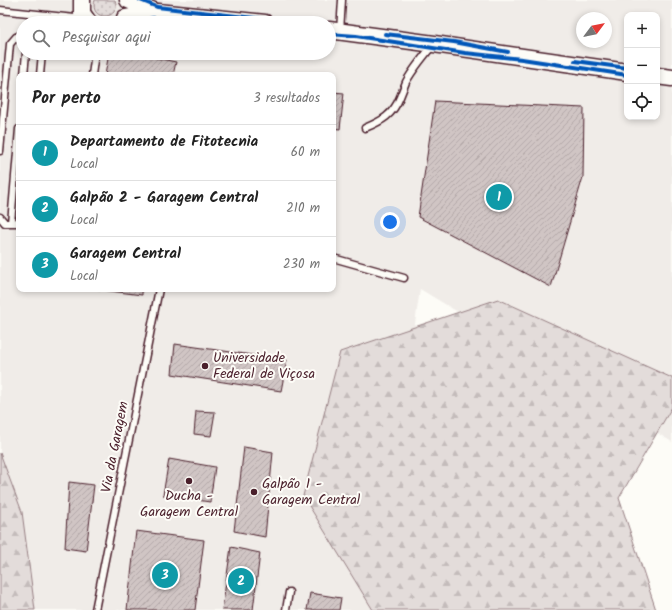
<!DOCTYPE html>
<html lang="pt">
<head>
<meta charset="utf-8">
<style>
  :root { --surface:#fff; --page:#f6f6f6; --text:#222; --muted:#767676; --line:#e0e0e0; --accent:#0b8043 }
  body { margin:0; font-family:Kalam,sans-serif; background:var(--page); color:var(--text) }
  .controls { position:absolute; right:12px; top:12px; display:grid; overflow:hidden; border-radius:8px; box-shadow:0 2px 6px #0003 }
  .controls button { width:36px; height:36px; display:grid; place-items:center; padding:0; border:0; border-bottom:1px solid var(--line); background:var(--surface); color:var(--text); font:20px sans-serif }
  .compass { position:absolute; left:576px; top:12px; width:36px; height:36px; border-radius:50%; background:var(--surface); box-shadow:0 2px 6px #0003; rotate:58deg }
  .you { position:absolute; left:390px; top:222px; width:14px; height:14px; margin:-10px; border:3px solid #fff; border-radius:50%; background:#1a73e8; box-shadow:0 0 0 6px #1a73e833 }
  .badge { display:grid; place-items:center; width:26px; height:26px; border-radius:50%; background:var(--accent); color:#fff; font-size:13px; font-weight:700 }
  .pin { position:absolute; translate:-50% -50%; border:2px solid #fff; box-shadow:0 1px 4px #0006 }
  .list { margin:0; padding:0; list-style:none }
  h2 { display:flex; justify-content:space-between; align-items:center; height:52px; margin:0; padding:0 16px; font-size:17px }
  h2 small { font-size:13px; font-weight:400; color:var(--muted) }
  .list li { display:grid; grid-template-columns:26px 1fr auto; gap:12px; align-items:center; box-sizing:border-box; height:56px; padding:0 16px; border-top:1px solid var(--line) }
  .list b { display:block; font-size:15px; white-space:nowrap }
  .list p { margin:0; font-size:13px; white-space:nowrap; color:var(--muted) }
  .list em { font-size:13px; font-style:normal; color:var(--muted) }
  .icon { flex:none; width:22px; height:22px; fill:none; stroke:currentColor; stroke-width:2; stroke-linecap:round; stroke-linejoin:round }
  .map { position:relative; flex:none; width:672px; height:610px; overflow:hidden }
  .search { position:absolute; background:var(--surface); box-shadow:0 2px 6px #0003; left:16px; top:16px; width:320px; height:44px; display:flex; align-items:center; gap:10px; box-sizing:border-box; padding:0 14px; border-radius:22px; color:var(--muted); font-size:15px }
  .panel { position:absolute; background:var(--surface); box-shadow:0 2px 6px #0003; left:16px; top:72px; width:320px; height:220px; border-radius:8px }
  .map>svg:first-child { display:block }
  .built { fill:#f0ece8; fill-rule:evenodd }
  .grass { fill:url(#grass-dots); stroke:#967e82 }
  .forest { fill:url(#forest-firs); stroke:#967e82 }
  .building { fill:url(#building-hatch); stroke:#4a1f2b }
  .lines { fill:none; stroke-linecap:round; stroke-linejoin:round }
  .service-casing { stroke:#4a1f2b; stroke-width:9 }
  .tertiary-casing { stroke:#4a1f2b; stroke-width:19 }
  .service { stroke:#fdfcf7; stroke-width:6 }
  .tertiary { stroke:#fdfcf7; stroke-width:16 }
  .cycleway-casing { stroke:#fdfcf7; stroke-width:6 }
  .cycleway { stroke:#0057b8; stroke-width:4 }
  .poi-dot { fill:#4a1f2b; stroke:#fdfcf7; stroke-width:1.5 }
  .labels { text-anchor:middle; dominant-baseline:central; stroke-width:4; stroke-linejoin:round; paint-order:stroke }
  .poi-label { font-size:14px; fill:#4a1f2b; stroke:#fdfcf7; text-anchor:start }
  .street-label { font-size:14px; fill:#4a1f2b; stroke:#fdfcf7 }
</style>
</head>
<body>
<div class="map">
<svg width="672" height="610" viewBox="0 0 672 610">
  <defs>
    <pattern id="grass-dots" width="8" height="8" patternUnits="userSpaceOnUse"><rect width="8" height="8" fill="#e3dcda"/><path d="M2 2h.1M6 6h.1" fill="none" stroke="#c4bcbb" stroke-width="1.8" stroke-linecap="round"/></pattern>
    <pattern id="forest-firs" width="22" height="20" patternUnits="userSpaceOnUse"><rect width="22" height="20" fill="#e3dcda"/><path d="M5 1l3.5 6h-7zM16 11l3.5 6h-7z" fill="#c4bcbb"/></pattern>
    <pattern id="building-hatch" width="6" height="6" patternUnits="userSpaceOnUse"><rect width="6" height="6" fill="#d0c5c4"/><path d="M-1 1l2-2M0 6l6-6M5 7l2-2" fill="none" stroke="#b4a9a9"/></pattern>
  </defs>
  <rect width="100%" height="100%" fill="#fdfcf7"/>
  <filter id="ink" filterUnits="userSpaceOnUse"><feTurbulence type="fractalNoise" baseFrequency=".025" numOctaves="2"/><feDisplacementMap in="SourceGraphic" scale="8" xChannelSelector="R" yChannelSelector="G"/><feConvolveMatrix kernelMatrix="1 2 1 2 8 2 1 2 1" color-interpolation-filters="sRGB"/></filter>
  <g filter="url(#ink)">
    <path class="built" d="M0,0H672V442L420,289L374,610H0ZM627,15H657V117H627ZM582,18H606V42H582ZM23,23H329V53H23ZM19,75H333V289H19Z"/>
    <path class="grass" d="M95,0H115C122,21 88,22 95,0Z"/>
    <path class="forest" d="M498,299L672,378V407L619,498L656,610H373L303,496L340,352Z
      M0,453L22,512L35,610H0Z"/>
    <path class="building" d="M109,53H131L176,62L173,75H105Z
      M333,92L344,93L340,129L333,128Z
      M435,101L584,108L583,177L551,287L418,217Z
      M94,289H142V295Z
      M175,344L287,360L281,391L172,374Z
      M196,411L215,412L211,436L194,434Z
      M244,447L273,452L265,537L234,531Z
      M169,459L215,467L210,502L163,495Z
      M69,482L94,485L86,551L65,548Z
      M136,531L204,540L195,610H127Z
      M231,547L260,553L253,610H222Z
      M310,593L341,598L339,610H307Z"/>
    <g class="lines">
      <defs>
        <path id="service" d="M0,10L84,19
          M30,23L32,14
          M340,31L342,0
          M24,75L26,53
          M40,75L42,53
          M92,75L95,53
          M365,128C382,121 393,115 400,97C402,92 404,87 406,82C413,69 423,57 433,45
          M0,151L10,44L16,37L23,34
          M0,217L5,223H16L19,220
          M11,223L19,129
          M333,258L404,278
          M95,610L159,289
          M286,610L289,592"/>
        <path id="tertiary" d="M82,0V13L89,23
          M128,0L156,12
          M125,18L158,12L265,23
          M329,30L434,44L627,72
          M657,76L672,78"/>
      </defs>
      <use href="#service" class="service-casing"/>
      <use href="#tertiary" class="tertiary-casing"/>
      <use href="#service" class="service"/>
      <use href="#tertiary" class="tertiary"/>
      <defs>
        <path id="cycleway" d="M140,0L157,7L298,23
          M135,23L153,18L212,23
          M329,34L356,36L465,53L522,59L627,75
          M385,34L454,42L508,52
          M575,61L627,68"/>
      </defs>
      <use href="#cycleway" class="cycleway-casing"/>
      <use href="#cycleway" class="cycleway"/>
    </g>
  </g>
  <g class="poi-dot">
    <circle cx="205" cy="366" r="4"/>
    <circle cx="189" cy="481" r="4"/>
    <circle cx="254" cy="492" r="4"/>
  </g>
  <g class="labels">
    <g class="poi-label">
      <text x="213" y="358">Universidade<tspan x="213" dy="16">Federal de Viçosa</tspan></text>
      <text x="262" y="484">Galpão 1 -<tspan x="262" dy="16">Garagem Central</tspan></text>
      <text x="189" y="496" text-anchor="middle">Ducha -<tspan x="189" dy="16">Garagem Central</tspan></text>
    </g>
    <g class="street-label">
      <text transform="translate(115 447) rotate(-79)">Via da Garagem</text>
    </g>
  </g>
</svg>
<div class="controls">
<button>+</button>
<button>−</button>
<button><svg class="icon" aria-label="locate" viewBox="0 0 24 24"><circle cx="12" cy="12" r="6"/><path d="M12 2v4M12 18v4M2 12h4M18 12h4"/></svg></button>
</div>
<svg class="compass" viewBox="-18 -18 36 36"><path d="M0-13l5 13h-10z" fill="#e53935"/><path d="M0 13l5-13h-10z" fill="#767676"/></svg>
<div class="you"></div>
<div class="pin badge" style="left:499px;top:197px;background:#0f9aa8">1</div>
<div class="pin badge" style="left:241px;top:581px;background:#0f9aa8">2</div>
<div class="pin badge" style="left:165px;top:575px;background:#0f9aa8">3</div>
<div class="search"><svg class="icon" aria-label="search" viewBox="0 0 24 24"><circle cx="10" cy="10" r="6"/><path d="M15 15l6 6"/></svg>Pesquisar aqui</div>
<section class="panel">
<h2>Por perto<small>3 resultados</small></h2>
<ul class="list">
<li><span class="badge" style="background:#0f9aa8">1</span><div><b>Departamento de Fitotecnia</b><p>Local</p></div><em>60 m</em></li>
<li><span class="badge" style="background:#0f9aa8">2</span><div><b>Galpão 2 - Garagem Central</b><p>Local</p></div><em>210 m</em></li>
<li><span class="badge" style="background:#0f9aa8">3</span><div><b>Garagem Central</b><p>Local</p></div><em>230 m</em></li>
</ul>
</section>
</div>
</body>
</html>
